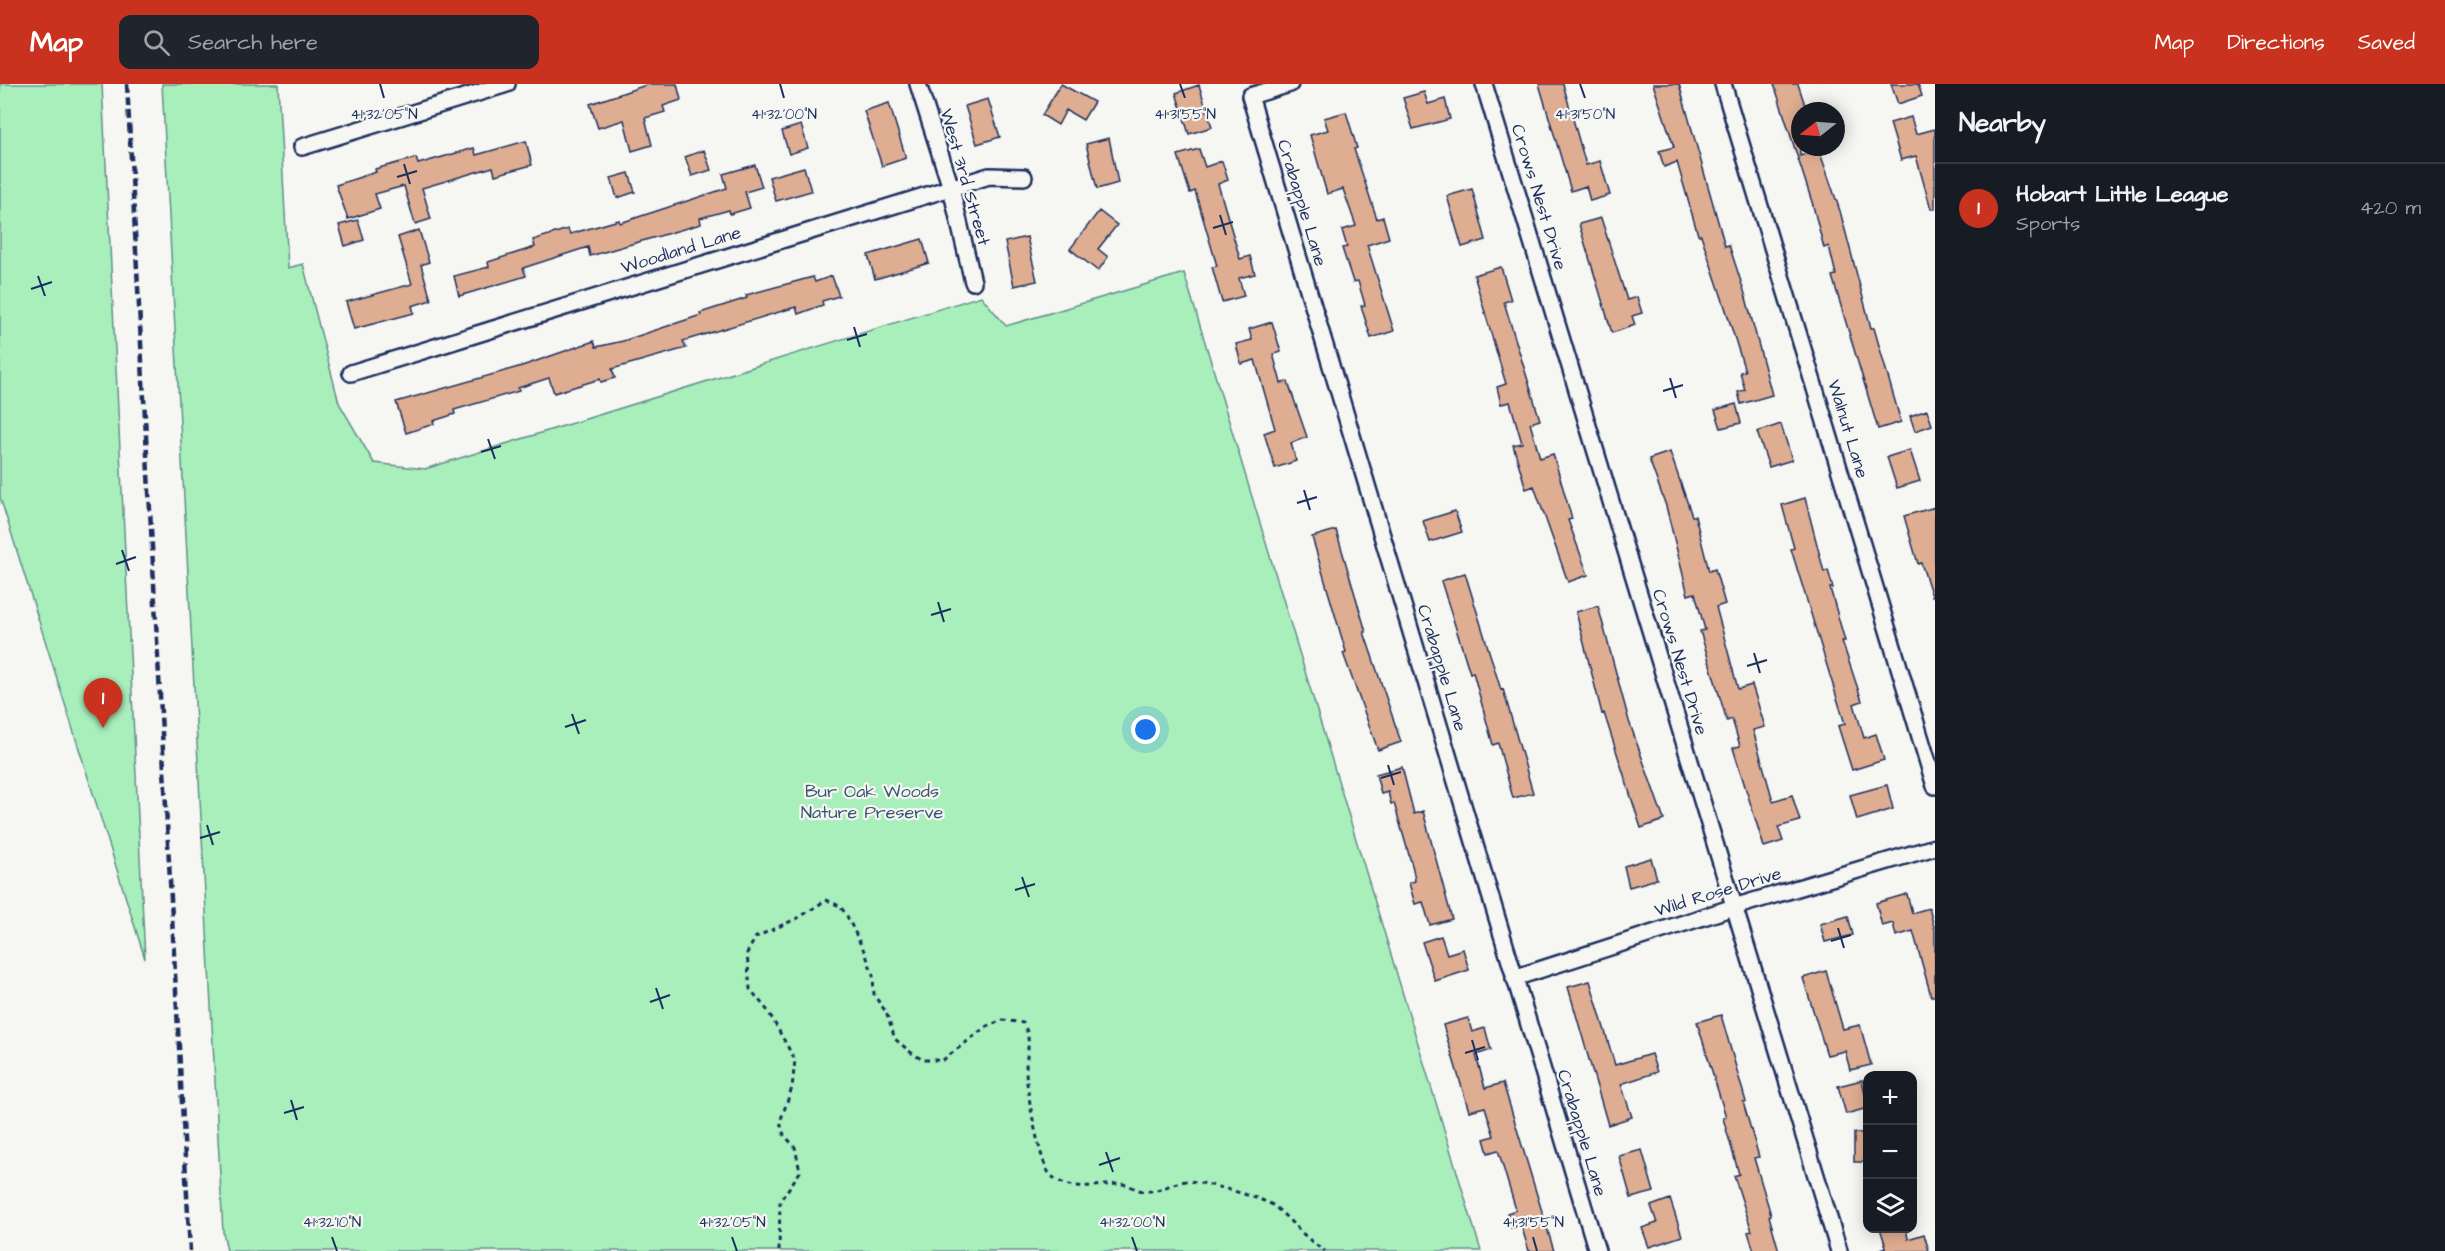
<!DOCTYPE html>
<html lang="en">
<head>
<meta charset="utf-8">
<style>
  :root { --surface:#171b24; --page:#20242c; --text:#f1f3f6; --muted:#9ea1a6; --line:#363941; --accent:#c8321e }
  body { margin:0; font-family:"Architects Daughter",sans-serif; background:var(--page); color:var(--text) }
  .controls { position:absolute; right:18px; bottom:18px; display:grid; overflow:hidden; border-radius:12px; box-shadow:0 3px 15px #0003 }
  .controls button { width:54px; height:54px; display:grid; place-items:center; padding:0; border:0; border-bottom:2px solid var(--line); background:var(--surface); color:var(--text); font:30px sans-serif }
  .compass { position:absolute; left:1791px; top:18px; width:54px; height:54px; border-radius:50%; background:var(--surface); box-shadow:0 3px 15px #0003; rotate:253deg }
  .you { position:absolute; left:1146px; top:646px; width:21px; height:21px; margin:-15px; border:4px solid #fff; border-radius:50%; background:#1a73e8; box-shadow:0 0 0 9px #1a73e833 }
  .badge { display:grid; place-items:center; width:39px; height:39px; border-radius:50%; background:var(--accent); color:#fff; font-size:20px; font-weight:700 }
  .pin { position:absolute; translate:-50% -50px; filter:drop-shadow(0 2px 3px #0008) }
  .pin::after { content:''; position:absolute; top:32px; width:21px; height:18px; background:inherit; clip-path:polygon(0 0,100% 0,50% 100%) }
  .list { margin:0; padding:0; list-style:none }
  h2 { display:flex; justify-content:space-between; align-items:center; height:78px; margin:0; padding:0 24px; font-size:26px }
  h2 small { font-size:20px; font-weight:400; color:var(--muted) }
  .list li { display:grid; grid-template-columns:39px 1fr auto; gap:18px; align-items:center; box-sizing:border-box; height:90px; padding:0 24px; border-top:2px solid var(--line) }
  .list b { display:block; font-size:22px; white-space:nowrap }
  .list p { margin:0; font-size:20px; white-space:nowrap; color:var(--muted) }
  .list em { font-size:20px; font-style:normal; color:var(--muted) }
  .icon { flex:none; width:33px; height:33px; fill:none; stroke:currentColor; stroke-width:2; stroke-linecap:round; stroke-linejoin:round }
  .map { position:relative; flex:none; width:1935px; height:1167px; overflow:hidden }
  header { display:flex; align-items:center; gap:36px; box-sizing:border-box; height:84px; padding:0 30px; background:var(--accent); color:#fff }
  header strong { font-size:28px }
  nav { display:flex; gap:33px; margin-inline-start:auto; font-size:21px }
  .search { width:420px; height:54px; background:var(--page); display:flex; align-items:center; gap:15px; box-sizing:border-box; padding:0 21px; border-radius:12px; color:var(--muted); font-size:22px }
  main { display:flex }
  aside { flex:1; background:var(--surface) }
  .map>svg:first-child { display:block }
  .green { fill:#a8efbb; stroke:#628f8c; stroke-width:1.5 }
  .building { fill:#dfad91; stroke:#1b2f5e; stroke-width:1.5 }
  .lines { fill:none; stroke-linecap:round; stroke-linejoin:round }
  .minor-casing { stroke:#1b2f5e; stroke-width:20 }
  .path { stroke:#1b2f5e; stroke-width:3; stroke-dasharray:4.5 4.5; stroke-linecap:butt }
  .minor { stroke:#f6f6f2; stroke-width:15 }
  .rail { stroke:#1b2f5e; stroke-width:4.5; stroke-dasharray:9 4.5; stroke-linecap:butt }
  .ticks { fill:none; stroke:#1b2f5e; stroke-width:2 }
  .labels { text-anchor:middle; dominant-baseline:central; stroke-width:4.5; stroke-linejoin:round; paint-order:stroke }
  .street-label { font-size:18px; fill:#1b2f5e; stroke:#f6f6f2 }
  .park-label { font-size:18px; fill:#375571; stroke:#f6f6f2 }
  .ticks-label { font-size:15px; text-anchor:middle; fill:#1b2f5e; stroke:#f6f6f2; stroke-width:4.5; stroke-linejoin:round; paint-order:stroke }
</style>
</head>
<body>
<header>
<strong>Map</strong>
<div class="search"><svg class="icon" aria-label="search" viewBox="0 0 24 24"><circle cx="10" cy="10" r="6"/><path d="M15 15l6 6"/></svg>Search here</div>
<nav><a>Map</a><a>Directions</a><a>Saved</a></nav>
</header>
<main>
<div class="map">
<svg width="1935" height="1167" viewBox="0 0 1935 1167">
  <rect width="100%" height="100%" fill="#f6f6f2"/>
  <filter id="ink" filterUnits="userSpaceOnUse"><feTurbulence type="fractalNoise" baseFrequency=".0167" numOctaves="2"/><feDisplacementMap in="SourceGraphic" scale="12" xChannelSelector="R" yChannelSelector="G"/><feConvolveMatrix kernelMatrix="1 2 1 2 8 2 1 2 1" color-interpolation-filters="sRGB"/></filter>
  <g filter="url(#ink)">
    <path class="green" d="M0,0H102L145,875L0,413Z
      M162,0H278L288,184L303,180L339,319L374,379L425,385L981,212L1006,242L1184,189L1481,1167H227L223,1148Z"/>
    <path class="building" d="M649,0H677L681,16L663,22L665,28L645,34L652,61L632,67L624,36L598,44L590,20Z
      M1061,0L1094,18L1083,36L1066,26L1058,41L1042,31Z
      M1539,0H1563L1586,81L1600,77L1610,111L1590,117L1586,102L1571,107Z
      M1653,0H1679L1725,162L1729,161L1745,210L1772,311L1741,320L1738,308L1745,306L1740,288L1745,287L1725,223L1701,151H1698L1677,78L1664,83L1659,67L1674,63Z
      M1774,0H1798L1807,27H1800V72L1819,66L1840,127L1871,244H1874L1901,338L1878,345L1832,192L1836,191L1829,162L1824,164L1812,118Z
      M1891,0H1918L1922,12L1898,20Z
      M1199,1L1212,43L1189,50L1176,9Z
      M1424,8L1428,20L1445,15L1450,35L1413,45L1403,14Z
      M988,15L1000,53L977,60L965,22Z
      M889,19L906,74L882,82L864,27Z
      M1346,28L1357,64L1354,65L1377,135L1383,133L1389,154L1367,161L1394,247L1371,254L1361,222L1365,221L1358,197L1353,198L1342,164L1347,163L1342,146L1356,142L1343,105L1327,110L1310,51L1328,46L1324,34Z
      M1911,33L1916,50L1935,45V125H1931L1916,72L1901,76L1890,39Z
      M801,41L808,64L789,70L782,47Z
      M1109,54L1118,99L1097,105L1086,60Z
      M526,57L532,81L495,91L493,83L422,104L431,135L415,140L404,102L375,110L380,125L348,135L336,101L376,88L375,85L416,74L418,80L474,64L476,71Z
      M1199,65L1205,83L1222,77L1228,96L1218,100L1240,175L1250,172L1255,190L1239,194L1244,212L1222,218L1212,183L1217,182L1195,107L1190,109L1178,71Z
      M704,66L711,86L692,92L685,73Z
      M755,81L762,103L745,108L750,124L730,130L729,126L700,134L701,140L590,172L588,163L523,184L526,192L459,212L454,192L489,183L488,178L535,163L533,156L568,145L570,150L619,136L620,139L727,104L723,90Z
      M804,83L811,107L776,117L769,93Z
      M629,89L635,108L617,114L611,94Z
      M1472,105L1486,156L1462,163L1447,112Z
      M1099,127L1117,141L1098,165L1108,173L1098,187L1070,165Z
      M1601,134L1627,216L1637,213L1642,229L1632,232L1635,241L1612,249L1579,140Z
      M358,136L364,156L345,162L339,141Z
      M419,146L429,178L421,181L431,216L412,222L414,229L354,245L346,218L412,200L398,153Z
      M1027,153L1037,197L1014,202L1005,158Z
      M922,155L929,179L875,195L868,171Z
      M1501,183L1511,216L1504,218L1540,336L1530,339L1540,374L1553,370L1572,435L1568,436L1588,491L1568,498L1534,402L1526,405L1513,361L1522,359L1510,318L1501,320L1497,303L1506,300L1474,191Z
      M832,192L839,212L822,217L823,221L798,230L796,223L683,257L686,264L612,285L615,294L601,298L600,295L554,309L549,294L518,304L519,307L454,326L455,330L433,337L434,340L406,349L396,318L522,282L594,257L596,263L623,257L701,231L700,229L747,214L746,211L813,193L815,198Z
      M1272,238L1281,268L1273,270L1281,299L1288,298L1307,353L1291,359L1296,377L1275,384L1264,349L1275,345L1255,276L1241,280L1236,260L1252,256L1249,245Z
      M1736,320L1741,339L1721,344L1715,326Z
      M1927,326L1932,341L1915,347L1910,332Z
      M1781,340L1792,376L1769,383L1757,348Z
      M1910,366L1920,397L1897,404L1887,373Z
      M1670,368L1692,432H1695L1709,487L1715,485L1725,520L1716,523L1738,605L1752,601L1758,620L1765,643L1753,646L1773,717L1792,711L1800,737L1778,743L1783,757L1764,763L1733,664L1740,662L1732,635L1727,637L1700,547L1705,546L1695,509L1688,511L1666,422L1649,375Z
      M1805,414L1824,488L1828,486L1833,504H1830L1845,557H1842L1862,617L1854,620L1864,654L1876,650L1884,676L1852,686L1838,642L1845,640L1791,465L1794,464L1782,421Z
      M1935,423V512H1932L1921,479L1918,480L1904,432Z
      M1455,427L1462,448L1430,458L1423,437Z
      M1336,446L1366,548H1364L1401,658L1378,666L1343,569L1346,568L1312,453Z
      M1465,489L1501,606L1503,605L1533,709L1513,714L1498,659L1493,661L1473,588L1470,589L1441,497Z
      M1598,522L1629,637L1664,736L1641,744L1604,629L1602,630L1576,528Z
      M1402,683L1414,730L1423,727L1452,835L1430,841L1423,818L1415,820L1409,799L1415,797L1413,785L1394,719L1391,720L1388,708L1381,710L1376,690Z
      M1887,701L1893,725L1857,736L1850,711Z
      M1651,774L1657,795L1629,803L1624,782Z
      M1907,810L1912,829L1929,824L1935,846V912H1931L1913,847L1896,852L1893,839L1882,842L1876,819Z
      M1848,832L1853,851L1825,858L1820,840Z
      M1441,852L1447,870L1463,865L1469,886L1435,897L1422,858Z
      M1826,887L1843,945L1860,941L1871,981L1850,986L1845,967L1827,971L1803,894Z
      M1590,897L1615,981L1651,970L1657,988L1621,1000L1632,1033L1608,1041L1568,903Z
      M1721,931L1746,1018H1743L1759,1073L1754,1074L1771,1131L1769,1132L1779,1167H1754L1748,1148L1752,1147L1734,1092L1739,1090L1723,1034L1726,1033L1697,938Z
      M1468,934L1472,948L1485,944L1491,966L1476,971L1485,1004L1503,999L1554,1167H1529L1521,1141L1511,1144L1507,1129L1516,1126L1498,1066L1488,1069L1484,1055L1494,1052L1485,1023L1469,1027L1443,941Z
      M1862,996L1868,1024L1846,1030L1838,1002Z
      M1854,1049H1868V1078H1854Z
      M1642,1066L1654,1108L1631,1114L1619,1072Z
      M1670,1115L1682,1152L1649,1163L1642,1144L1657,1139L1651,1122Z
      M1880,1144H1906L1908,1155L1924,1150L1929,1167H1881V1165L1886,1163Z"/>
    <g class="lines">
      <defs>
        <path id="minor" d="M918,0L951,104L973,198
          M1290,0L1250,12L1597,1167
          M1484,0L1839,1167
          M1723,0L1935,702
          M302,63L507,0
          M351,289L989,92L1024,93
          M1514,894L1734,823L1935,763"/>
      </defs>
      <use href="#minor" class="minor-casing"/>
      <path class="path" d="M779,1167L780,1117L800,1088L795,1063L784,1051L780,1038L792,1004L795,976L768,927L750,905L747,869L756,853L800,833L826,816L840,822L847,832L866,871L873,891L874,911L886,928L895,955L914,971L924,976H943L987,942L1003,936L1023,939C1032,954 1027,966 1026,983C1025,1000 1039,1076 1049,1089C1066,1110 1099,1100 1122,1100C1131,1101 1138,1108 1148,1107C1162,1107 1173,1098 1187,1097C1202,1097 1263,1114 1274,1122C1292,1137 1305,1155 1325,1167"/>
      <use href="#minor" class="minor"/>
      <path class="rail" d="M127,0L190,1167"/>
    </g>
  </g>
  <path class="ticks" d="M380,0L384,14M780,0L784,14M1180,0L1185,14M1580,0L1585,14M404,80L410,100M397,93L417,87M1220,131L1226,151M1213,144L1233,138M38,192L45,212M31,205L52,198M854,243L860,263M847,256L867,250M1670,294L1676,314M1663,307L1683,301M488,355L495,375M481,368L501,362M1304,406L1310,426M1297,419L1317,413M122,466L129,487M116,480L136,473M938,518L944,538M931,531L951,525M1754,569L1760,589M1747,582L1767,576M572,630L579,650M565,643L586,636M1388,681L1394,701M1381,694L1401,688M207,741L213,761M200,754L220,748M1022,793L1029,813M1015,806L1035,800M1838,844L1844,864M1831,857L1851,851M656,904L663,925M650,918L670,911M1472,956L1478,976M1465,969L1485,963M291,1016L297,1036M284,1029L304,1023M1106,1068L1113,1088M1099,1081L1120,1074M332,1153L337,1167M732,1153L737,1167M1132,1153L1137,1167M1533,1153L1537,1167"/>
  <g class="labels">
    <g class="street-label">
      <text transform="translate(965 93) rotate(74)">West 3rd Street</text>
      <text transform="translate(1539 113) rotate(73)">Crows Nest Drive</text>
      <text transform="translate(1302 119) rotate(73)">Crabapple Lane</text>
      <text transform="translate(681 166) rotate(-17)">Woodland Lane</text>
      <text transform="translate(1848 345) rotate(73)">Walnut Lane</text>
      <text transform="translate(1680 578) rotate(73)">Crows Nest Drive</text>
      <text transform="translate(1442 584) rotate(73)">Crabapple Lane</text>
      <text transform="translate(1718 808) rotate(-17)">Wild Rose Drive</text>
      <text transform="translate(1582 1049) rotate(73)">Crabapple Lane</text>
    </g>
    <g class="park-label">
      <text x="872" y="707">Bur Oak Woods<tspan x="872" dy="21">Nature Preserve</tspan></text>
    </g>
  </g>
  <g class="ticks-label">
    <text x="1185" y="35">41°31'55"N</text>
    <text x="384" y="35">41°32'05"N</text>
    <text x="784" y="35">41°32'00"N</text>
    <text x="1585" y="35">41°31'50"N</text>
    <text x="332" y="1143">41°32'10"N</text>
    <text x="732" y="1143">41°32'05"N</text>
    <text x="1132" y="1143">41°32'00"N</text>
    <text x="1533" y="1143">41°31'55"N</text>
  </g>
</svg>
<div class="controls">
<button>+</button>
<button>−</button>
<button><svg class="icon" aria-label="layers" viewBox="0 0 24 24"><path d="M12 4l9 5-9 5-9-5zM3 14l9 5 9-5"/></svg></button>
</div>
<svg class="compass" viewBox="-18 -18 36 36"><path d="M0-13l5 13h-10z" fill="#e53935"/><path d="M0 13l5-13h-10z" fill="#9ea1a6"/></svg>
<div class="you"></div>
<div class="pin badge" style="left:103px;top:644px">1</div>
</div>
<aside>
<h2>Nearby<small></small></h2>
<ul class="list">
<li><span class="badge">1</span><div><b>Hobart Little League</b><p>Sports</p></div><em>420 m</em></li>
</ul>
</aside>
</main>
</body>
</html>
